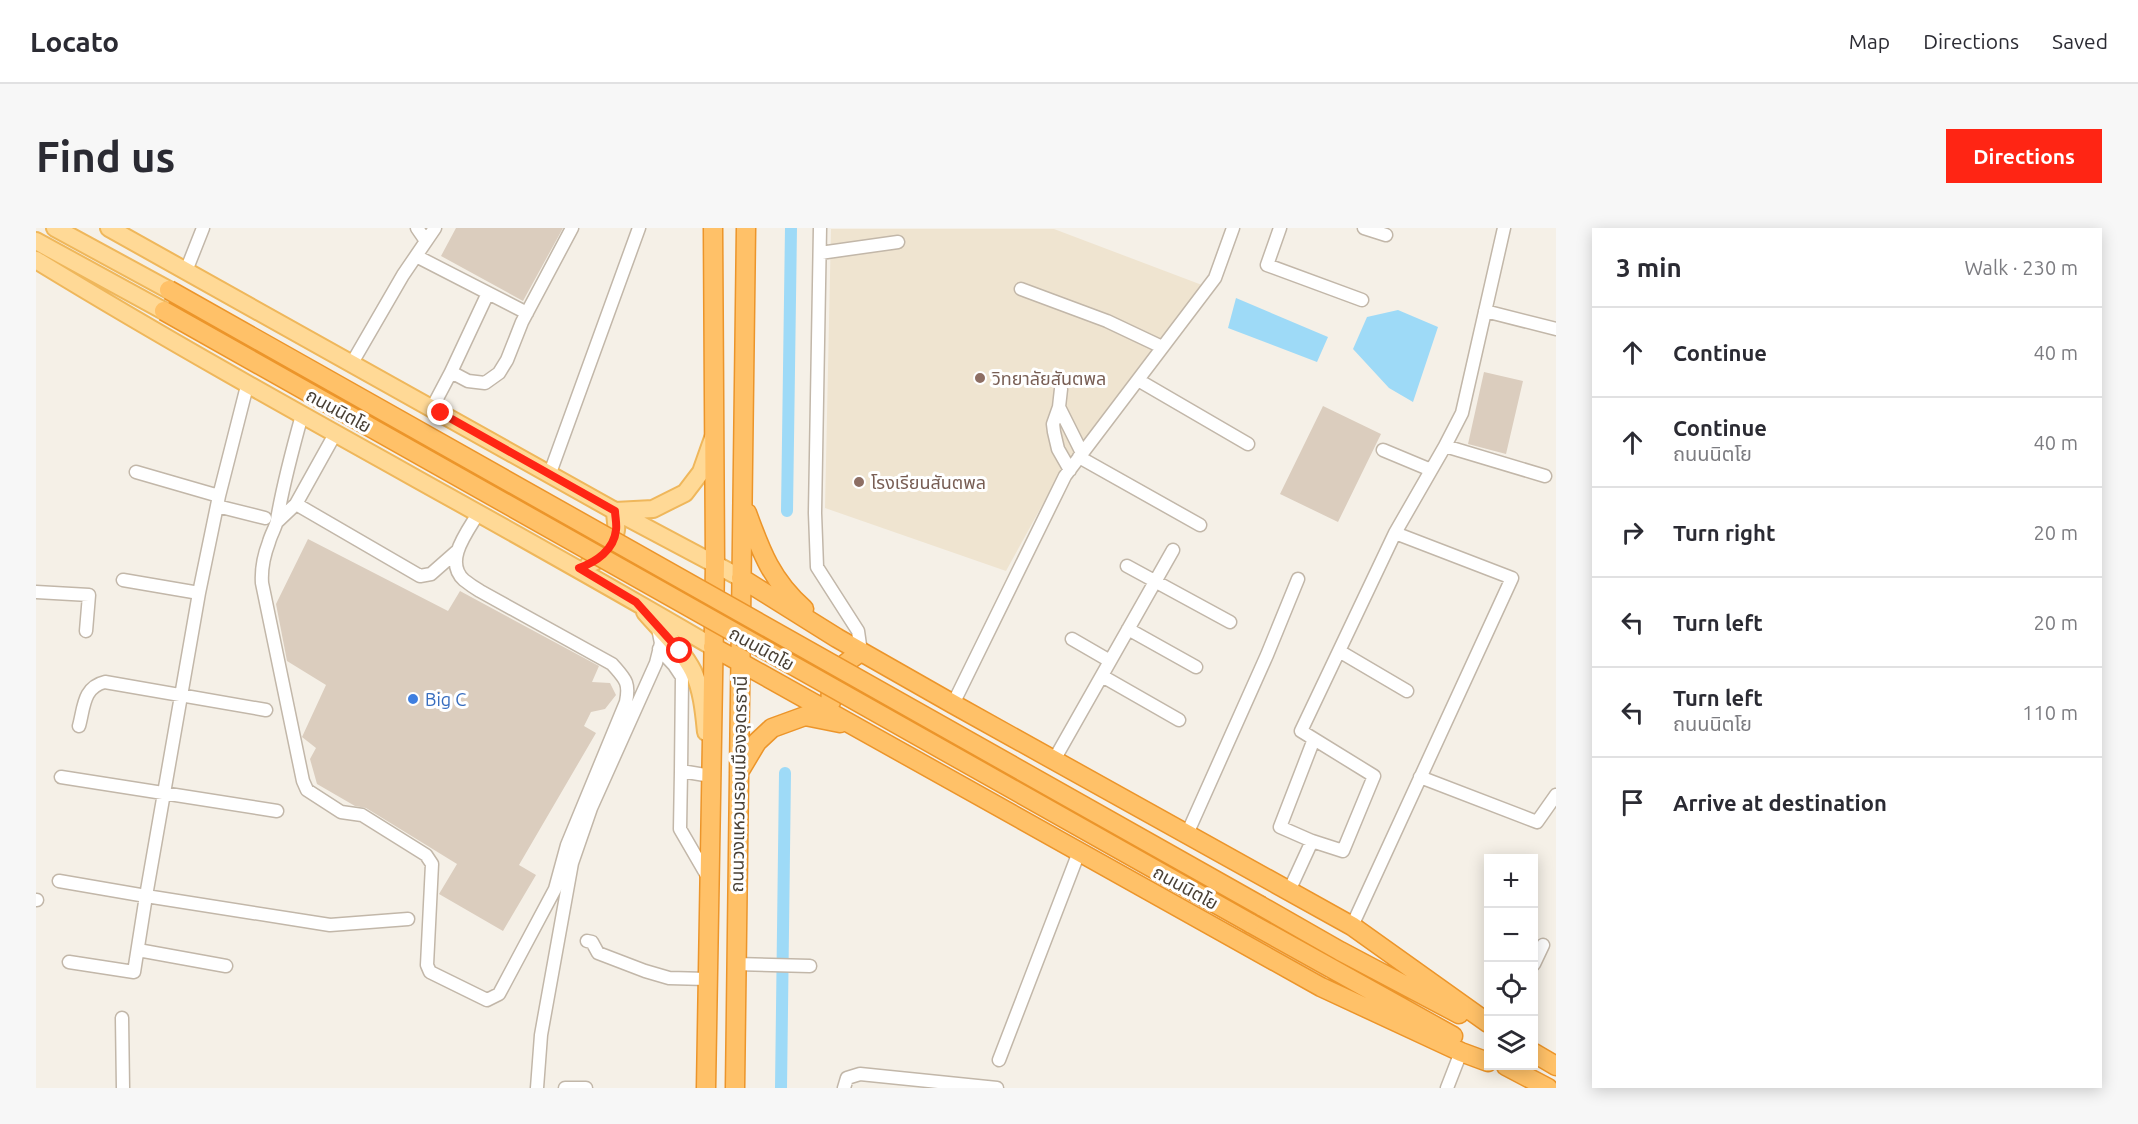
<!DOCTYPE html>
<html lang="en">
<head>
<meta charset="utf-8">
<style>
  :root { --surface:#fff; --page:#f7f7f7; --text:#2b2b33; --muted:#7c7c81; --line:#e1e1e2; --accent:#ff2514 }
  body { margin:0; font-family:Ubuntu,"Noto Sans Thai",sans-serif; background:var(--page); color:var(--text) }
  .controls { position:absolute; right:18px; bottom:18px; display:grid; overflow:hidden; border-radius:0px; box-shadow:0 3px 15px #0003 }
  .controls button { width:54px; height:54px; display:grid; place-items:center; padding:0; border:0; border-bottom:2px solid var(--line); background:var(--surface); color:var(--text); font:30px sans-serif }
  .stop { position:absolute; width:18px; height:18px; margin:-14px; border:4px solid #ff2514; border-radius:50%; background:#fff }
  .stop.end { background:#ff2514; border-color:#fff; box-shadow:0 2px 6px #0008 }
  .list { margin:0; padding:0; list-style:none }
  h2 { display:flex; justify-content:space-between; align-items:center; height:78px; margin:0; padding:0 24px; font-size:26px }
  h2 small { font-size:20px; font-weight:400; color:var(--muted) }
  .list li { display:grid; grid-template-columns:39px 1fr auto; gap:18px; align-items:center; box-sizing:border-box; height:90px; padding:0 24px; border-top:2px solid var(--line) }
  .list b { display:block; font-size:22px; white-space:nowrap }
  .list p { margin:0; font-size:20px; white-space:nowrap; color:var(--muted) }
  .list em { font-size:20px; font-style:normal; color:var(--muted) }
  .icon { flex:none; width:33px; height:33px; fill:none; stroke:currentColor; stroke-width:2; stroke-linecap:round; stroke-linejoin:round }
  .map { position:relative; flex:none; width:1520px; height:860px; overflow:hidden; border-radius:0px }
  header { display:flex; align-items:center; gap:36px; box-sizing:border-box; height:84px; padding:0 30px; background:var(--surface); border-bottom:2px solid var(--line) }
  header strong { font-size:28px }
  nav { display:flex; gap:33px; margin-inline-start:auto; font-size:21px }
  .intro { display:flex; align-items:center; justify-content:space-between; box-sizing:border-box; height:144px; padding:0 36px }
  h1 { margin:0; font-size:42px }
  .button { padding:15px 27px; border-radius:0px; background:var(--accent); color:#fff; font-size:21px; font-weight:700 }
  main { display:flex; gap:36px; padding:0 36px }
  aside { flex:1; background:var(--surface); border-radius:0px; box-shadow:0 3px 15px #0003 }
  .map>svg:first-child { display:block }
  .education { fill:#efe4d0 }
  .water { fill:#9edaf7 }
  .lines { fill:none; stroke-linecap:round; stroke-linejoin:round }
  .canal { stroke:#9edaf7; stroke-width:12 }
  .building { fill:#dbcdbe }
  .minor-casing { stroke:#c2b7a9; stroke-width:15 }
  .major-casing { stroke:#efb75b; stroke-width:20 }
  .highway-casing { stroke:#ec952a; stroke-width:21 }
  .minor { stroke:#fff; stroke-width:12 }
  .major { stroke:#ffd996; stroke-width:16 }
  .highway { stroke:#ffc168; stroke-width:18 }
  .highway-bridge-casing { stroke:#ec952a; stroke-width:21; stroke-linecap:butt }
  .highway-bridge { stroke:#ffc168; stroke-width:18 }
  .route { stroke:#ff2514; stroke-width:8 }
  .education-dot { fill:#8d6e63; stroke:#fff; stroke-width:2 }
  .shop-dot { fill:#3f7fe0; stroke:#fff; stroke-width:2 }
  .labels { text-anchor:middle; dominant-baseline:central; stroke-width:6; stroke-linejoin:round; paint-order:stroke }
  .education-label { font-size:18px; fill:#785e54; stroke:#fff; text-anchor:start }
  .street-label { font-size:18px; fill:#494035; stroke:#fff }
  .shop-label { font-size:18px; fill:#366cbe; stroke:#fff; text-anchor:start }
</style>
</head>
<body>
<header>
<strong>Locato</strong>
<nav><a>Map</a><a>Directions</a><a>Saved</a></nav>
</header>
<div class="intro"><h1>Find us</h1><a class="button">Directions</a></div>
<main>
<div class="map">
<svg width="1520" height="860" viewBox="0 0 1520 860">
  <rect width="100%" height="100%" fill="#f5f0e7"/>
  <path class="education" d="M795,1H1018L1166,57L1025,243L970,343L789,280Z"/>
  <path class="water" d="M1200,70L1292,109L1281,134L1192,100Z
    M1362,82L1402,99L1377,174L1353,160L1317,121L1331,89Z"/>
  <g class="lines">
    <path class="canal" d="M751,283L755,0
      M745,860L749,545"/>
  </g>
  <path class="building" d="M420,0H527L487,73L405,28Z
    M1448,144L1487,153L1470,226L1432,216Z
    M1287,178L1345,206L1302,294L1244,266Z
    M272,311L412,383L424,363L563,438L556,454L574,455L580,467L569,481L555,484L548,498L560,505L483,637L500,647L467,703L403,666L421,636L330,580L319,578L281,556L274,531L280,520L266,509L290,457L251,433L240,376Z"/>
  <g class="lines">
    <defs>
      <path id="minor" d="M381,0L390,13
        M784,0L779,285L781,339L822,403L825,424
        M1244,0L1231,37L1326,72
        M1328,0L1350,7
        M784,25L862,14
        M380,28L491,85
        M150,43L167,0
        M985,61L1071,93L1126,119
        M1449,83L1520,101
        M316,135L367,47L399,0
        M415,144L452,65
        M1102,152L1212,216
        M1025,161L1023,179L1017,196L1018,204L1022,221L1034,242
        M1023,179L1046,225
        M396,180L415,144L432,153L449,155L463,145L471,132L486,94L536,0
        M266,187C256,223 247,256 241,292C240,299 235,306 233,314C228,327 225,340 226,355L267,553L271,562L305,584L326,587L390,627L396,636L391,737L394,744L451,772L463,766L519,661L531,617L590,474C594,454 589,451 576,436L444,363C439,360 433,356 428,352C407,333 432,303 443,284
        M1409,218L1426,185L1468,0
        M1347,222L1395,242
        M1043,229L1164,297
        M100,244L183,268L211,158
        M514,245L603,0
        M260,276L384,348L395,346L420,324
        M181,278L229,290
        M241,294L260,276L299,206
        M1091,338L1194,394
        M87,352L163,365L183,268
        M0,364L53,367L50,403
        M163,365L110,668L294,697L372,691
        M1092,401L1160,439
        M1036,411L1074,433
        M623,421L638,437L646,449L645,543L675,548
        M1303,423L1371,463
        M1066,448L1143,492
        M917,476L1029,248L1179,50L1197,0
        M43,498C48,480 47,459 69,454L230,482
        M1278,511L1244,599L1276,613L1307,623L1338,548L1265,503L1359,305
        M1018,532L1137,322
        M645,543L644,601L673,651
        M25,549L241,583
        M1384,549L1501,594L1520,567
        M1151,606L1231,427L1262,351
        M23,653L110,668L98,744L33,734
        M1253,663L1276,613
        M0,672H1
        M1316,698L1476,350L1359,305L1409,218L1509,248
        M551,713L556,714L562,725L609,743L633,750L671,751
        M102,722L190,738
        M700,736L774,738
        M1498,736L1507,717
        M86,790L87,860
        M963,832L1043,624
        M501,860L505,807L536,635L555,580L620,435L625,415L622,400
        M529,860H550
        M808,860L811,850L824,846L961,860
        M1411,860L1425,824"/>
      <path id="major" d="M19,0L133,62
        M73,0L579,283L705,350
        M0,13L128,83
        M0,32C222,168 453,287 677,419
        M579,283L617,281L649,265L665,244L677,210
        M553,336C566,332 578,316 580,302C581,297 579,289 579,283
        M609,384C625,403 646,421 657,443C666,462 668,484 670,504"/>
      <path id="highway" d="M711,285C725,324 736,353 768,381
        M705,350L801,410L917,476L1316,698L1452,795
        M677,419L1285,759L1425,824L1452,834
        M795,474C792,449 805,437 825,424
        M703,544L721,514L736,500L769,488L804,495
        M1225,678L1304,723L1423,786
        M1214,695L1417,808
        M1498,825L1520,838
        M1470,838L1512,860
        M670,860L679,336L677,0
        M699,860L710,0"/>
    </defs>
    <use href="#minor" class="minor-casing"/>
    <use href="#major" class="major-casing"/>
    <use href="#highway" class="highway-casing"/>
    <use href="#minor" class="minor"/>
    <use href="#major" class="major"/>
    <use href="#highway" class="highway"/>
    <defs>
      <path id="highway-bridge" d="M133,62L1225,678
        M128,83L1214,695"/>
    </defs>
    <use href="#highway-bridge" class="highway-bridge-casing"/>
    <use href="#highway-bridge" class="highway-bridge"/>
  </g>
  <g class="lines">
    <path class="route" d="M405,185L579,283C579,288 581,296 580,302C578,322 560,334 543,340L600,374L644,423"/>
  </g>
  <g class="education-dot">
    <circle cx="944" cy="150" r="6"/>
    <circle cx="823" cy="254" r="6"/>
  </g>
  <circle class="shop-dot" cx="377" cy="471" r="6"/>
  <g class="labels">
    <g class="education-label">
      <text x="956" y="150">วิทยาลัยสันตพล</text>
      <text x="835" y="254">โรงเรียนสันตพล</text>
    </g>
    <g class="street-label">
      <text transform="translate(303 182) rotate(29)">ถนนนิตโย</text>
      <text transform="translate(726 420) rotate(29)">ถนนนิตโย</text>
      <text transform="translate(702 556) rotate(-89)">ถนนวงแหวนรอบเมืองอุดรธานี</text>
      <text transform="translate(1150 659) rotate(29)">ถนนนิตโย</text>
    </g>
    <g class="shop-label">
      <text x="389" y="471">Big C</text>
    </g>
  </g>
</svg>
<div class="controls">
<button>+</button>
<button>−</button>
<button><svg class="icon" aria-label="locate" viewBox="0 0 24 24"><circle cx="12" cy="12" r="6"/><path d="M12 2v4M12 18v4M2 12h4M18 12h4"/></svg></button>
<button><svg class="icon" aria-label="layers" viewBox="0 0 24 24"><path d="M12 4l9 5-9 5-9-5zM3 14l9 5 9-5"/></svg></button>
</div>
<div class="stop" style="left:644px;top:423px"></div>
<div class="stop end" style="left:405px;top:185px"></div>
</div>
<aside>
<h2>3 min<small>Walk · 230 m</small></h2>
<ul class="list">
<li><svg class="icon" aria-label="ahead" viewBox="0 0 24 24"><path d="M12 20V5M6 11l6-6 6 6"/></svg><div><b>Continue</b></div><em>40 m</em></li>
<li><svg class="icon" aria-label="ahead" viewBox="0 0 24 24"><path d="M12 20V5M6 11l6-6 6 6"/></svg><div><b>Continue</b><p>ถนนนิตโย</p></div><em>40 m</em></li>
<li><svg class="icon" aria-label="right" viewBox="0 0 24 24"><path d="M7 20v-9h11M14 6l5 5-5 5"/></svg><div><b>Turn right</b></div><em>20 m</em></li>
<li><svg class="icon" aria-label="left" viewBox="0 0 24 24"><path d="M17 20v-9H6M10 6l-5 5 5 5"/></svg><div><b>Turn left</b></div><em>20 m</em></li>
<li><svg class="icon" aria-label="left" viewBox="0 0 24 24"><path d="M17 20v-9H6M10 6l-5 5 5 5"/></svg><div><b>Turn left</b><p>ถนนนิตโย</p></div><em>110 m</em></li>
<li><svg class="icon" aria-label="arrive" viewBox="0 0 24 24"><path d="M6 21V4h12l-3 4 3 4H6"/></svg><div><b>Arrive at destination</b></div></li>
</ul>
</aside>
</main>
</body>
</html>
